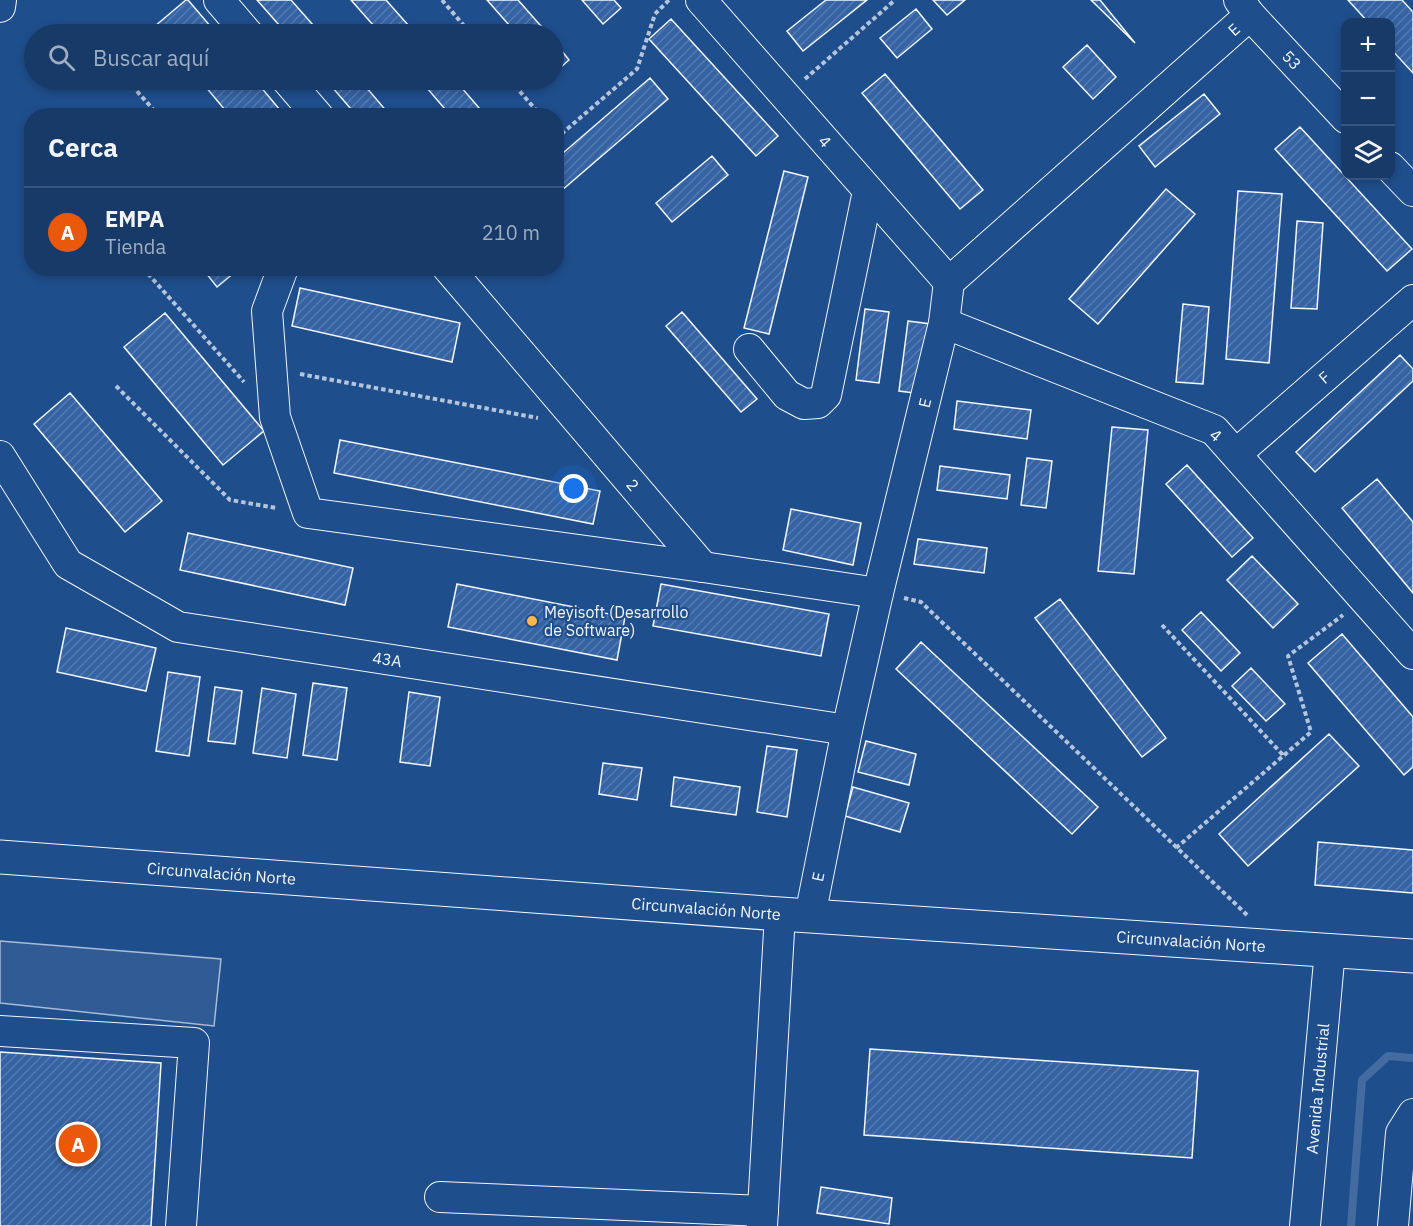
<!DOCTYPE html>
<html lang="es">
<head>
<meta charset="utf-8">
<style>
  :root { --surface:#173a69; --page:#20416f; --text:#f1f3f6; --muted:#9eadc0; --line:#36547d; --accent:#ea580c }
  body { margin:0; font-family:"IBM Plex Sans",sans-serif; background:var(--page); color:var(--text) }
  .controls { position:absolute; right:18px; top:18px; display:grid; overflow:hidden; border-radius:12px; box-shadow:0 3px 9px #0003 }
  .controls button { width:54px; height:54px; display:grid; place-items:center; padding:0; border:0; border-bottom:2px solid var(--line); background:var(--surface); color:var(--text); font:30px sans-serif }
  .you { position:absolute; left:574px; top:489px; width:21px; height:21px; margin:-15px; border:4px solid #fff; border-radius:50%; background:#1a73e8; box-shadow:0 0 0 9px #1a73e833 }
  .badge { display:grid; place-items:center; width:39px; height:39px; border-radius:50%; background:var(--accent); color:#fff; font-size:20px; font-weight:700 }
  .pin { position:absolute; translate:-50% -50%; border:3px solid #fff; box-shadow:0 2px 6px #0006 }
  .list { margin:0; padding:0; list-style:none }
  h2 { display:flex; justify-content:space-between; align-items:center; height:78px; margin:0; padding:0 24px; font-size:26px }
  h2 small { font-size:20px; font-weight:400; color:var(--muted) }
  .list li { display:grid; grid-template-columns:39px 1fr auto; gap:18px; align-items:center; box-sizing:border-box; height:90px; padding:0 24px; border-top:2px solid var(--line) }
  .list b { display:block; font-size:22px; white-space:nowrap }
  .list p { margin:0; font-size:20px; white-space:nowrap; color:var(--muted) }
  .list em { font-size:20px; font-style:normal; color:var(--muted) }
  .icon { flex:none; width:33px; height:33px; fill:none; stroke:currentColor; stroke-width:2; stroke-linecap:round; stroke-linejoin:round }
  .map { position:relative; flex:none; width:1413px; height:1226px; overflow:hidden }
  .search { position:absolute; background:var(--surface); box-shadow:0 3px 9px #0003; left:24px; top:24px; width:540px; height:66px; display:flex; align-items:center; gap:15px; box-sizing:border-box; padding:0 21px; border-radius:33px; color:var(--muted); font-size:22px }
  .panel { position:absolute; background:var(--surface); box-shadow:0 3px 9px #0003; left:24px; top:108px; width:540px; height:168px; border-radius:24px }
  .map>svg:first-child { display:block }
  .built { fill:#305b95; stroke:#a8bbd7; stroke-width:1.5 }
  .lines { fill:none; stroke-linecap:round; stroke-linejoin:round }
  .stream { stroke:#446ba0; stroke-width:8 }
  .building { fill:url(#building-hatch); stroke:#f2f6ff; stroke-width:1.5 }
  .minor-casing { stroke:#f2f6ff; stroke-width:32 }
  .major-casing { stroke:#f2f6ff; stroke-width:35 }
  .path { stroke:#b3c4dc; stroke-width:4; stroke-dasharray:4.5 3; stroke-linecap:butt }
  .minor { stroke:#1f4e8c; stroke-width:30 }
  .major { stroke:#1f4e8c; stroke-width:33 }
  .poi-dot { fill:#ffb74d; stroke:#1f4e8c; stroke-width:2 }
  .labels { text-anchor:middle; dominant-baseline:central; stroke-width:4.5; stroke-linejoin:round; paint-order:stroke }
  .street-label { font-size:16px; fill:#f2f6ff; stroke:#1f4e8c }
  .poi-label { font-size:16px; fill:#f2f6ff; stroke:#1f4e8c; text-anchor:start }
</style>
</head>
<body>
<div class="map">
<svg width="1413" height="1226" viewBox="0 0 1413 1226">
  <defs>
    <pattern id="building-hatch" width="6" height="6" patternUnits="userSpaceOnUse" patternTransform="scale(1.5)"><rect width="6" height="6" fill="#3563a3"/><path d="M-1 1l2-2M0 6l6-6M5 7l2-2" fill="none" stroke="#537ab1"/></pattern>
  </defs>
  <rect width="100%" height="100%" fill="#1f4e8c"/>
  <path class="built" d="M0,941L221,959L214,1026L0,1003Z"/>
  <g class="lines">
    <path class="stream" d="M1351,1226L1362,1080L1388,1056L1413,1058"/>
  </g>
  <path class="building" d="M186,0H188L217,34H162L155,26Z
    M257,0H291L321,34H287Z
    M351,0H386L416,34H381Z
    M487,0H518L548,34H517Z
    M582,0H614L621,8L603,24Z
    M826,0H867L803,51L787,31Z
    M933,0H965L947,15Z
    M1091,0H1100L1135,43Z
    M1348,0H1402L1413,12V73L1390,48V22H1368Z
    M916,9L932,29L897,58L880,38Z
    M671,19L778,136L756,156L649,39Z
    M554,41L569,60L554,73Z
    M1087,45L1116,77L1093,99L1063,67Z
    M885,74L983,190L960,209L862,93Z
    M650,78L668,99L561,191L556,186V159Z
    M200,80H255L285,116H230Z
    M326,80H360L389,114L357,116Z
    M420,80H455L486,116H451Z
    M1204,94L1220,114L1155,167L1139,146Z
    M1300,127L1412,249L1387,271L1275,149Z
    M712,156L728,175L672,222L656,203Z
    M784,171L808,177L769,334L744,328Z
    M1166,189L1195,214L1098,324L1069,299Z
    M1238,191L1282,194L1269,363L1226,359Z
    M1297,221L1323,223L1317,309L1291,308Z
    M202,268H240L217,287Z
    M300,288L460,323L452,362L292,326Z
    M1183,304L1209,307L1203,384L1176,382Z
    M865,309L889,312L879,383L856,380Z
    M682,312L757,399L741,412L666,326Z
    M165,313L264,431L223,465L124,347Z
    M908,321L931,324L922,394L899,391Z
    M1400,355L1413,369V381L1315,472L1296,452Z
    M70,393L162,501L125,532L34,424Z
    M957,401L1031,410L1027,439L954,429Z
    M1112,427L1148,430L1134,574L1098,571Z
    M340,440L600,491L593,524L334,473Z
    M1027,458L1052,461L1046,508L1021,505Z
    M1187,465L1253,538L1232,557L1166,484Z
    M940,466L1010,475L1007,499L937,490Z
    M1377,479L1413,522V593L1342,508Z
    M791,509L861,523L853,565L783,550Z
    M188,533L353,568L345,605L180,570Z
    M918,539L987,548L984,573L914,564Z
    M1252,556L1298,604L1273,628L1227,580Z
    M457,584L625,617L617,660L448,627Z
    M661,584L829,614L821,656L653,626Z
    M1060,599L1166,738L1142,757L1035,618Z
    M1201,612L1240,653L1221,671L1182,630Z
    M66,628L156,648L146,691L57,672Z
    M1342,634L1413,717V767L1404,775L1308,663Z
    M921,642L1098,807L1072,834L896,669Z
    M1251,668L1285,704L1266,721L1232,686Z
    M168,672L200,677L189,756L156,751Z
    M313,683L347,688L337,760L303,755Z
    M215,687L242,691L235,744L208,741Z
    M262,688L296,694L287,758L253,753Z
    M409,692L440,697L430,766L400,762Z
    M1329,734L1359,766L1248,866L1219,834Z
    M866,741L916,754L909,785L858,772Z
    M767,746L797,750L787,817L757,812Z
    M603,763L642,768L637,800L599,794Z
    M674,777L740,787L736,815L671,806Z
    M853,787L909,803L900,832L845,816Z
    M1318,842L1413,850V893L1315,885Z
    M870,1049L1198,1071L1192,1158L864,1135Z
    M0,1052L161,1063L151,1226H0Z
    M821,1187L892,1198L889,1224L817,1213Z"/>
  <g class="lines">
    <defs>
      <g id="minor">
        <path d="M219,0L248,34"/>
        <path id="s1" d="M701,0L949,282"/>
        <path id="s2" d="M1239,0L1250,15L1346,118"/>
        <path d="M0,7L1,0"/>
        <path d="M287,80L318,116"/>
        <path d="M1390,167L1413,191"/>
        <path d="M283,268L267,311L275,417L308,513L703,567L878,593"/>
        <path id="s3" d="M448,268L703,567"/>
        <path d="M944,323L1214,430L1413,654"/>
        <path d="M749,349L787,395L804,404L818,403L826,395L868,191"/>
        <path id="s4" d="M1236,454L1413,300"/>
        <path id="s5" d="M0,456L68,564L178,627L847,730"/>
        <path id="s6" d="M810,916L847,730L878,593L944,323L949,282L1250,15"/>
        <path d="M0,1031L194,1043L181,1226"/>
        <path d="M440,1197L763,1211"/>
        <path d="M762,1226L780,914"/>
        <path id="s7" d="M1305,1226L1330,950"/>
        <path d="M1393,1226L1401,1133L1413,1114"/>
      </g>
      <g id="major">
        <path id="s8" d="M0,857L780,914L1413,956"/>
      </g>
    </defs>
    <use href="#minor" class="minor-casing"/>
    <use href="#major" class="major-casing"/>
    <path class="path" d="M442,0L471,34
      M805,79L895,0
      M127,80L159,116
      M510,80L541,116
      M556,133L559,136L637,69L655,14L669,0
      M143,268L244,382
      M300,374L538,418
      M116,386L230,500L277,508
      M904,598L921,602L1247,915
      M1162,625L1283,755
      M1176,848L1311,732L1288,656L1343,615"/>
    <use href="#minor" class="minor"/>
    <use href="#major" class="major"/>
  </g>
  <circle class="poi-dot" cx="532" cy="621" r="6"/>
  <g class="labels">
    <g class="street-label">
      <text stroke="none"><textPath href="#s6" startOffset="1030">E</textPath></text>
      <text stroke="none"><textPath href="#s2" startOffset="80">53</textPath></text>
      <text stroke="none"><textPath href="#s1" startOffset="188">4</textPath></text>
      <text stroke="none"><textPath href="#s4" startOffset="117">F</textPath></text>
      <text stroke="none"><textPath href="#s6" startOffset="526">E</textPath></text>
      <text transform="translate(1216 435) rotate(40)">4</text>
      <text stroke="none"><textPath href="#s3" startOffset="285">2</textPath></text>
      <text stroke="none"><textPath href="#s5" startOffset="466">43A</textPath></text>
      <text stroke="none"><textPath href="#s8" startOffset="222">Circunvalación Norte</textPath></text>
      <text stroke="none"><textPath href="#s6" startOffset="40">E</textPath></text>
      <text stroke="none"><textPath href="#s8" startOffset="708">Circunvalación Norte</textPath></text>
      <text stroke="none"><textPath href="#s8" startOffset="1194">Circunvalación Norte</textPath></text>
      <text stroke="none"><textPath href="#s7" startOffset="138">Avenida Industrial</textPath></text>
    </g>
    <g class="poi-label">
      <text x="544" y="612">Meyisoft (Desarrollo<tspan x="544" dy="18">de Software)</tspan></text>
    </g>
  </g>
</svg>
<div class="controls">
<button>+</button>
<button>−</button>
<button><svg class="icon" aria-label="layers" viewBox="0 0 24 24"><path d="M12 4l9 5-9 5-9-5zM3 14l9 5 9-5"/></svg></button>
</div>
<div class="you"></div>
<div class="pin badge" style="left:78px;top:1144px">A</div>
<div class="search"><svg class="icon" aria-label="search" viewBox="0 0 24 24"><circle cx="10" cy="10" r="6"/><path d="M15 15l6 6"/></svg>Buscar aquí</div>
<section class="panel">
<h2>Cerca<small></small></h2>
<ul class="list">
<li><span class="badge">A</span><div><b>EMPA</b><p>Tienda</p></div><em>210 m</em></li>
</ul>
</section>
</div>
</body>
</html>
